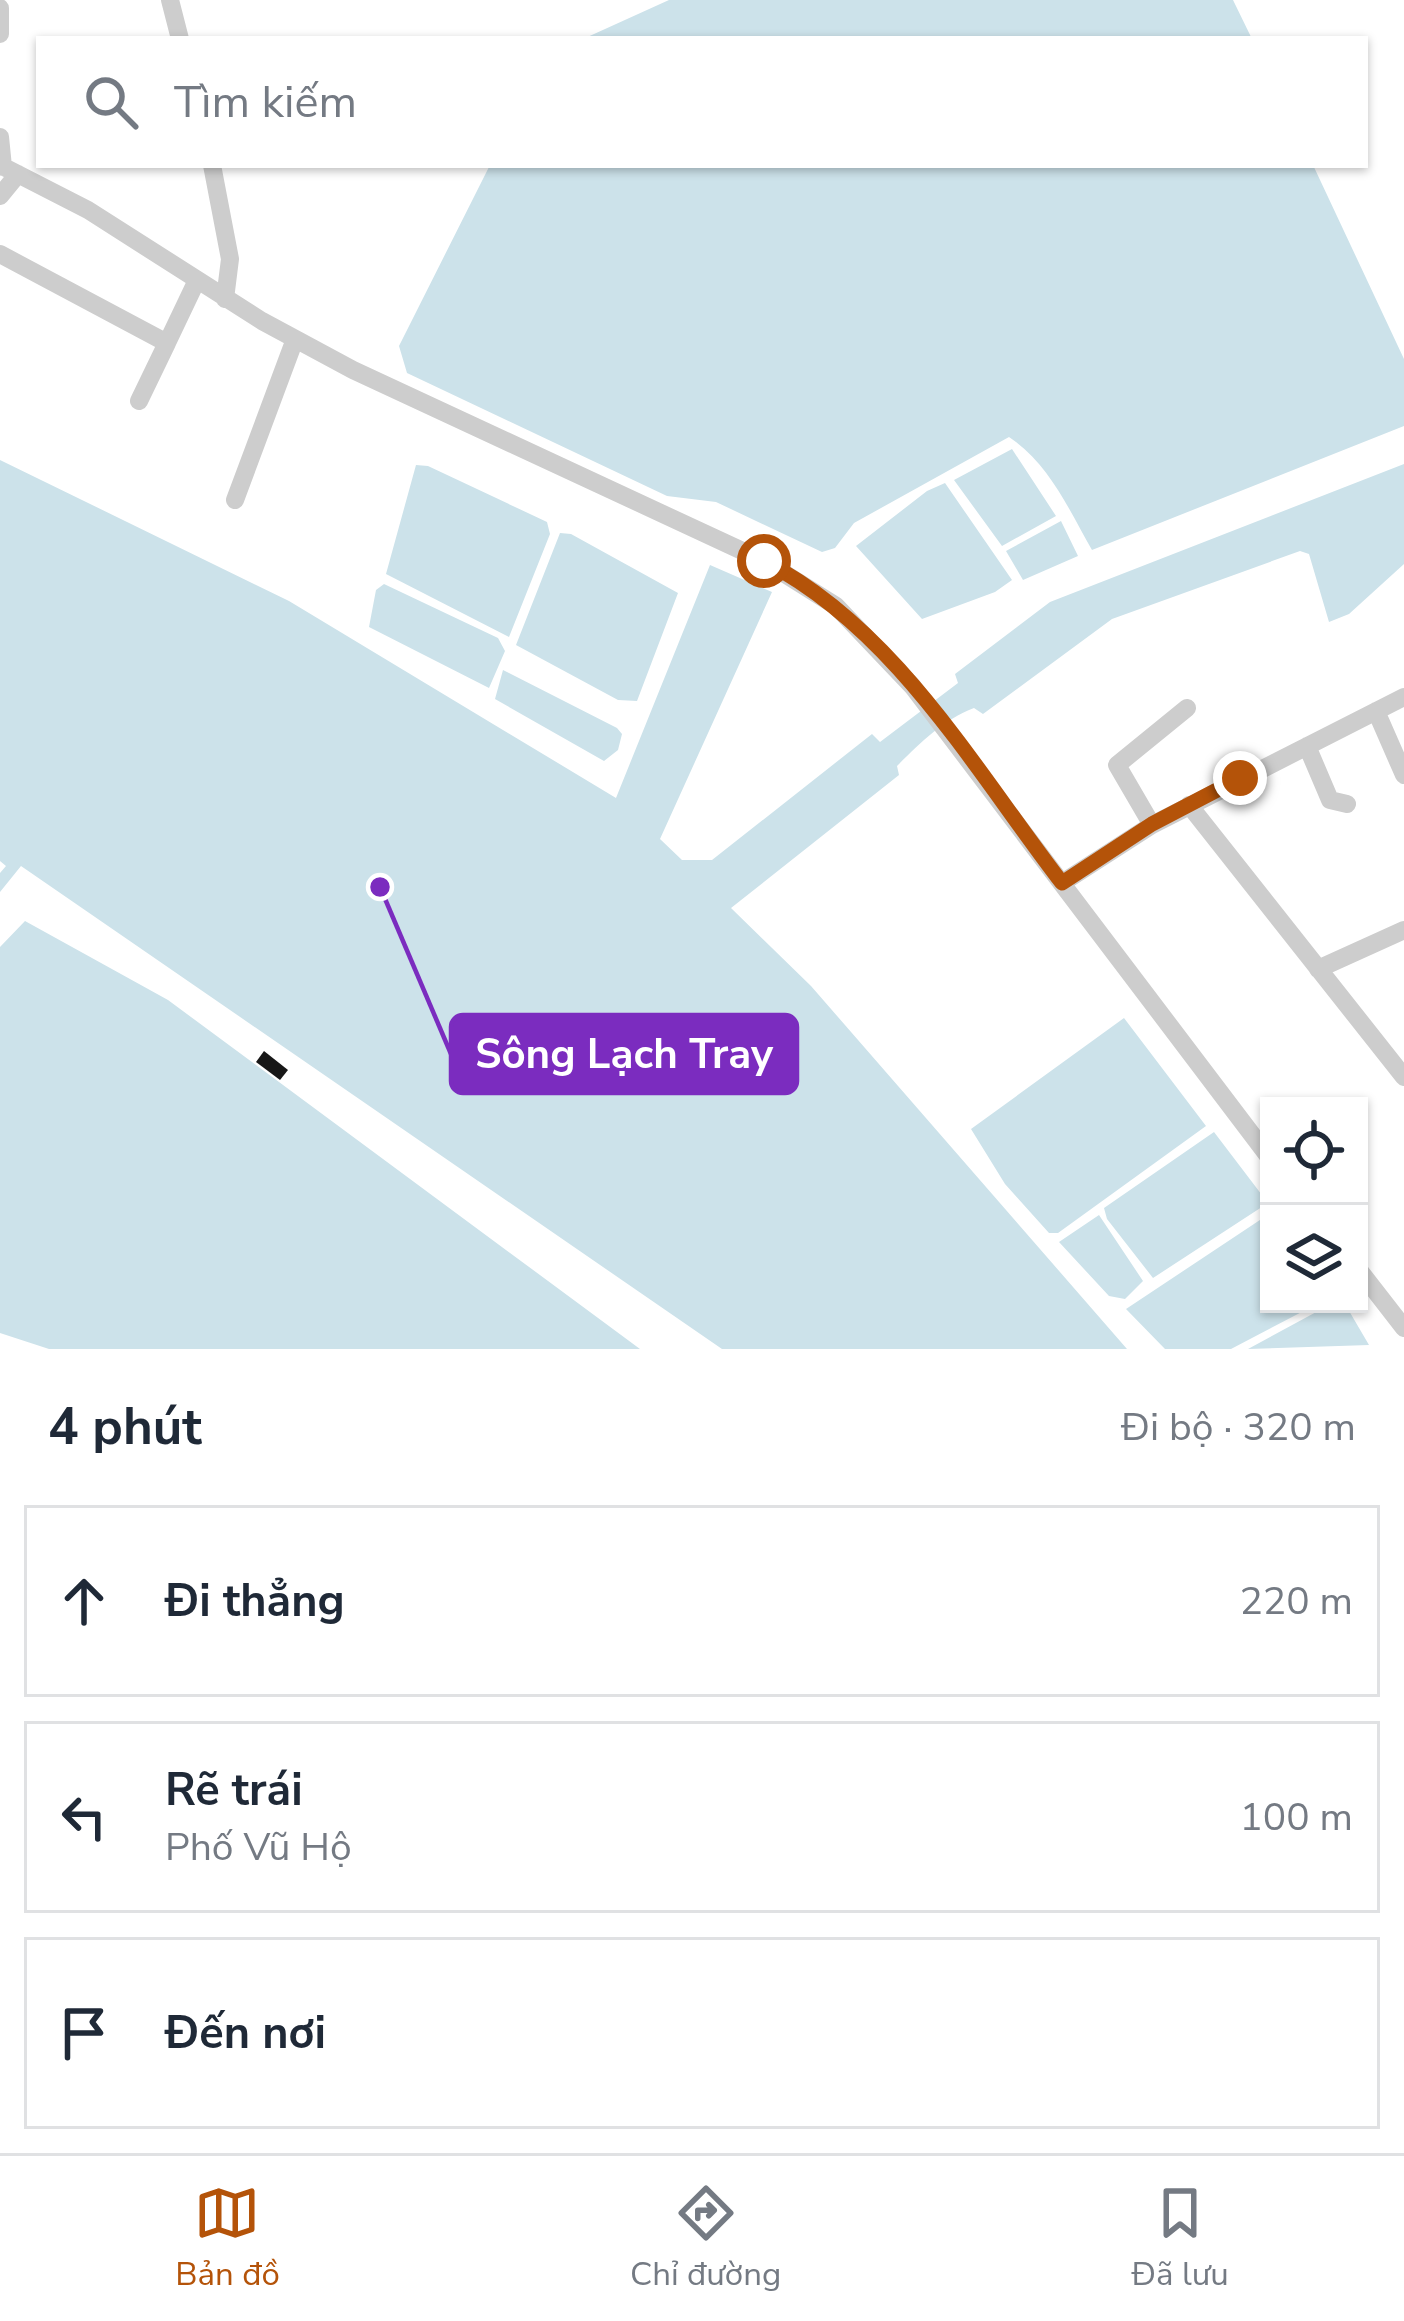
<!DOCTYPE html>
<html lang="vi">
<head>
<meta charset="utf-8">
<style>
  :root { --surface:#fff; --page:#f6f6f7; --text:#1f2937; --muted:#747a83; --line:#e0e1e3; --accent:#b45309 }
  body { margin:0; font-family:"Nunito Sans",sans-serif; background:var(--page); color:var(--text) }
  .controls { position:absolute; right:36px; bottom:36px; display:grid; overflow:hidden; border-radius:0px; box-shadow:0 3px 9px #0004 }
  .controls button { width:108px; height:108px; display:grid; place-items:center; padding:0; border:0; border-bottom:3px solid var(--line); background:var(--surface); color:var(--text); font:60px sans-serif }
  .stop { position:absolute; width:36px; height:36px; margin:-27px; border:9px solid #b45309; border-radius:50%; background:#fff }
  .stop.end { background:#b45309; border-color:#fff; box-shadow:0 3px 12px #0008 }
  .list { margin:0; padding:0; list-style:none }
  h2 { display:flex; justify-content:space-between; align-items:center; height:156px; margin:0; padding:0 48px; font-size:51px }
  h2 small { font-size:39px; font-weight:400; color:var(--muted) }
  .list li { display:grid; grid-template-columns:78px 1fr auto; gap:36px; align-items:center; box-sizing:border-box; height:192px; margin:0 24px 24px; padding:0 24px; border:3px solid var(--line); border-radius:0px }
  .list b { display:block; font-size:45px; white-space:nowrap }
  .list p { margin:0; font-size:39px; white-space:nowrap; color:var(--muted) }
  .list em { font-size:39px; font-style:normal; color:var(--muted) }
  .icon { flex:none; width:66px; height:66px; fill:none; stroke:currentColor; stroke-width:2; stroke-linecap:round; stroke-linejoin:round }
  .map { position:relative; flex:none; width:1404px; height:1349px; overflow:hidden }
  .search { position:absolute; background:var(--surface); box-shadow:0 3px 9px #0004; left:36px; right:36px; top:36px; height:132px; display:flex; align-items:center; gap:30px; box-sizing:border-box; padding:0 42px; border-radius:0px; color:var(--muted); font-size:45px }
  .sheet { height:804px; background:var(--surface) }
  nav { display:flex; justify-content:space-around; align-items:center; box-sizing:border-box; height:168px; border-top:3px solid var(--line); background:var(--surface); font-size:33px; color:var(--muted) }
  nav a { display:grid; justify-items:center; gap:6px }
  nav .on { color:var(--accent) }
  .map>svg:first-child { display:block }
  .water { fill:#cce2ea }
  .building { fill:#171717 }
  .lines { fill:none; stroke-linecap:round; stroke-linejoin:round }
  .minor { stroke:#cdcdcd; stroke-width:18 }
  .route { stroke:#b45309; stroke-width:15 }
  .leader { fill:none; stroke:#7b2cbf; stroke-width:4.5 }
  .callout-dot { fill:#7b2cbf; stroke:#fff; stroke-width:4.5 }
  .callout { fill:#7b2cbf; stroke:#7b2cbf; stroke-width:4.5 }
  .callout-label { font-size:42px; text-anchor:middle; font-weight:bold; fill:#fff }
</style>
</head>
<body>
<div class="map">
<svg width="1404" height="1349" viewBox="0 0 1404 1349">
  <rect width="100%" height="100%" fill="#fff"/>
  <path class="water" d="M669,0H1233L1252,39H583Z
    M490,165H1313L1404,359V426L1092,550C1069,510 1049,463 1009,437L854,523L835,548L822,552L716,502L667,496L407,373L399,346Z
    M1012,449L1056,516L1002,546L954,480Z
    M0,460L289,601L616,798L710,565L772,592L660,839L682,860H712L872,734L880,742L958,683L955,674L1050,602L1404,464V564L1349,614L1329,622L1309,554L1300,551L1112,619L983,714L974,708C943,720 920,743 897,766L899,775L731,908L811,986L1127,1349H722L21,866L0,892V873L6,866L0,861Z
    M416,465L428,466L547,522L550,534L509,637L386,574Z
    M945,483L1012,580L995,592L922,619L856,546L927,491Z
    M1061,521L1078,556L1023,580L1006,551Z
    M560,533L571,534L678,593L637,701L618,700L516,645Z
    M384,584L498,638L505,651L489,688L369,627L376,590Z
    M503,670L617,728L622,734L618,750L604,761L495,699Z
    M25,921L168,1000L640,1349H49L0,1333V947Z
    M1124,1018L1206,1126L1058,1233H1049L1005,1184L971,1129Z
    M1214,1132L1268,1203L1153,1278L1107,1219L1104,1208Z
    M1269,1214V1304H1317L1231,1349H1165L1126,1309Z
    M1099,1215L1143,1281L1125,1299L1109,1296L1059,1242Z
    M1331,1304H1345L1369,1345L1248,1349Z"/>
  <path class="building" d="M264,1051L288,1070L280,1080L256,1062Z"/>
  <g class="lines">
    <path class="minor" d="M170,0L180,39
      M0,8V34
      M0,137L3,167
      M0,165L88,210L262,321L353,370L764,561L836,606L913,687L1269,1157
      M212,165L230,259L225,299
      M0,196L18,174
      M0,254L167,343L197,280
      M139,401L167,343
      M235,500L295,339
      M1376,711L1404,775
      M1307,746L1330,800L1347,804
      M1189,805L1404,1077
      M1152,825L1117,765L1187,708
      M1062,883L1152,825L1404,697
      M1318,969L1404,930
      M1359,1270L1404,1328"/>
  </g>
  <g class="lines">
    <path class="route" d="M764,561C895,628 975,770 1062,883L1152,824L1240,778"/>
  </g>
  <path class="leader" d="M380 887L451 1054"/>
  <circle class="callout-dot" cx="380" cy="887" r="12"/>
  <rect class="callout" x="451" y="1015" width="346" height="78" rx="12"/>
  <g class="callout-label">
    <text x="624" y="1068">Sông Lạch Tray</text>
  </g>
</svg>
<div class="controls">
<button><svg class="icon" aria-label="locate" viewBox="0 0 24 24"><circle cx="12" cy="12" r="6"/><path d="M12 2v4M12 18v4M2 12h4M18 12h4"/></svg></button>
<button><svg class="icon" aria-label="layers" viewBox="0 0 24 24"><path d="M12 4l9 5-9 5-9-5zM3 14l9 5 9-5"/></svg></button>
</div>
<div class="stop" style="left:764px;top:561px"></div>
<div class="stop end" style="left:1240px;top:778px"></div>
<div class="search"><svg class="icon" aria-label="search" viewBox="0 0 24 24"><circle cx="10" cy="10" r="6"/><path d="M15 15l6 6"/></svg>Tìm kiếm</div>
</div>
<section class="sheet">
<h2>4 phút<small>Đi bộ · 320 m</small></h2>
<ul class="list">
<li><svg class="icon" aria-label="ahead" viewBox="0 0 24 24"><path d="M12 20V5M6 11l6-6 6 6"/></svg><div><b>Đi thẳng</b></div><em>220 m</em></li>
<li><svg class="icon" aria-label="left" viewBox="0 0 24 24"><path d="M17 20v-9H6M10 6l-5 5 5 5"/></svg><div><b>Rẽ trái</b><p>Phố Vũ Hộ</p></div><em>100 m</em></li>
<li><svg class="icon" aria-label="arrive" viewBox="0 0 24 24"><path d="M6 21V4h12l-3 4 3 4H6"/></svg><div><b>Đến nơi</b></div></li>
</ul>
</section>
<nav>
<a class="on"><svg class="icon" aria-label="map" viewBox="0 0 24 24"><path d="M3 6l6-2 6 2 6-2v14l-6 2-6-2-6 2zM9 4v14M15 6v14"/></svg>Bản đồ</a>
<a><svg class="icon" aria-label="directions" viewBox="0 0 24 24"><path d="M12 3l9 9-9 9-9-9zM9 14v-3h6M13 9l2 2-2 2"/></svg>Chỉ đường</a>
<a><svg class="icon" aria-label="saved" viewBox="0 0 24 24"><path d="M7 4h10v16l-5-4-5 4z"/></svg>Đã lưu</a>
</nav>
</body>
</html>
